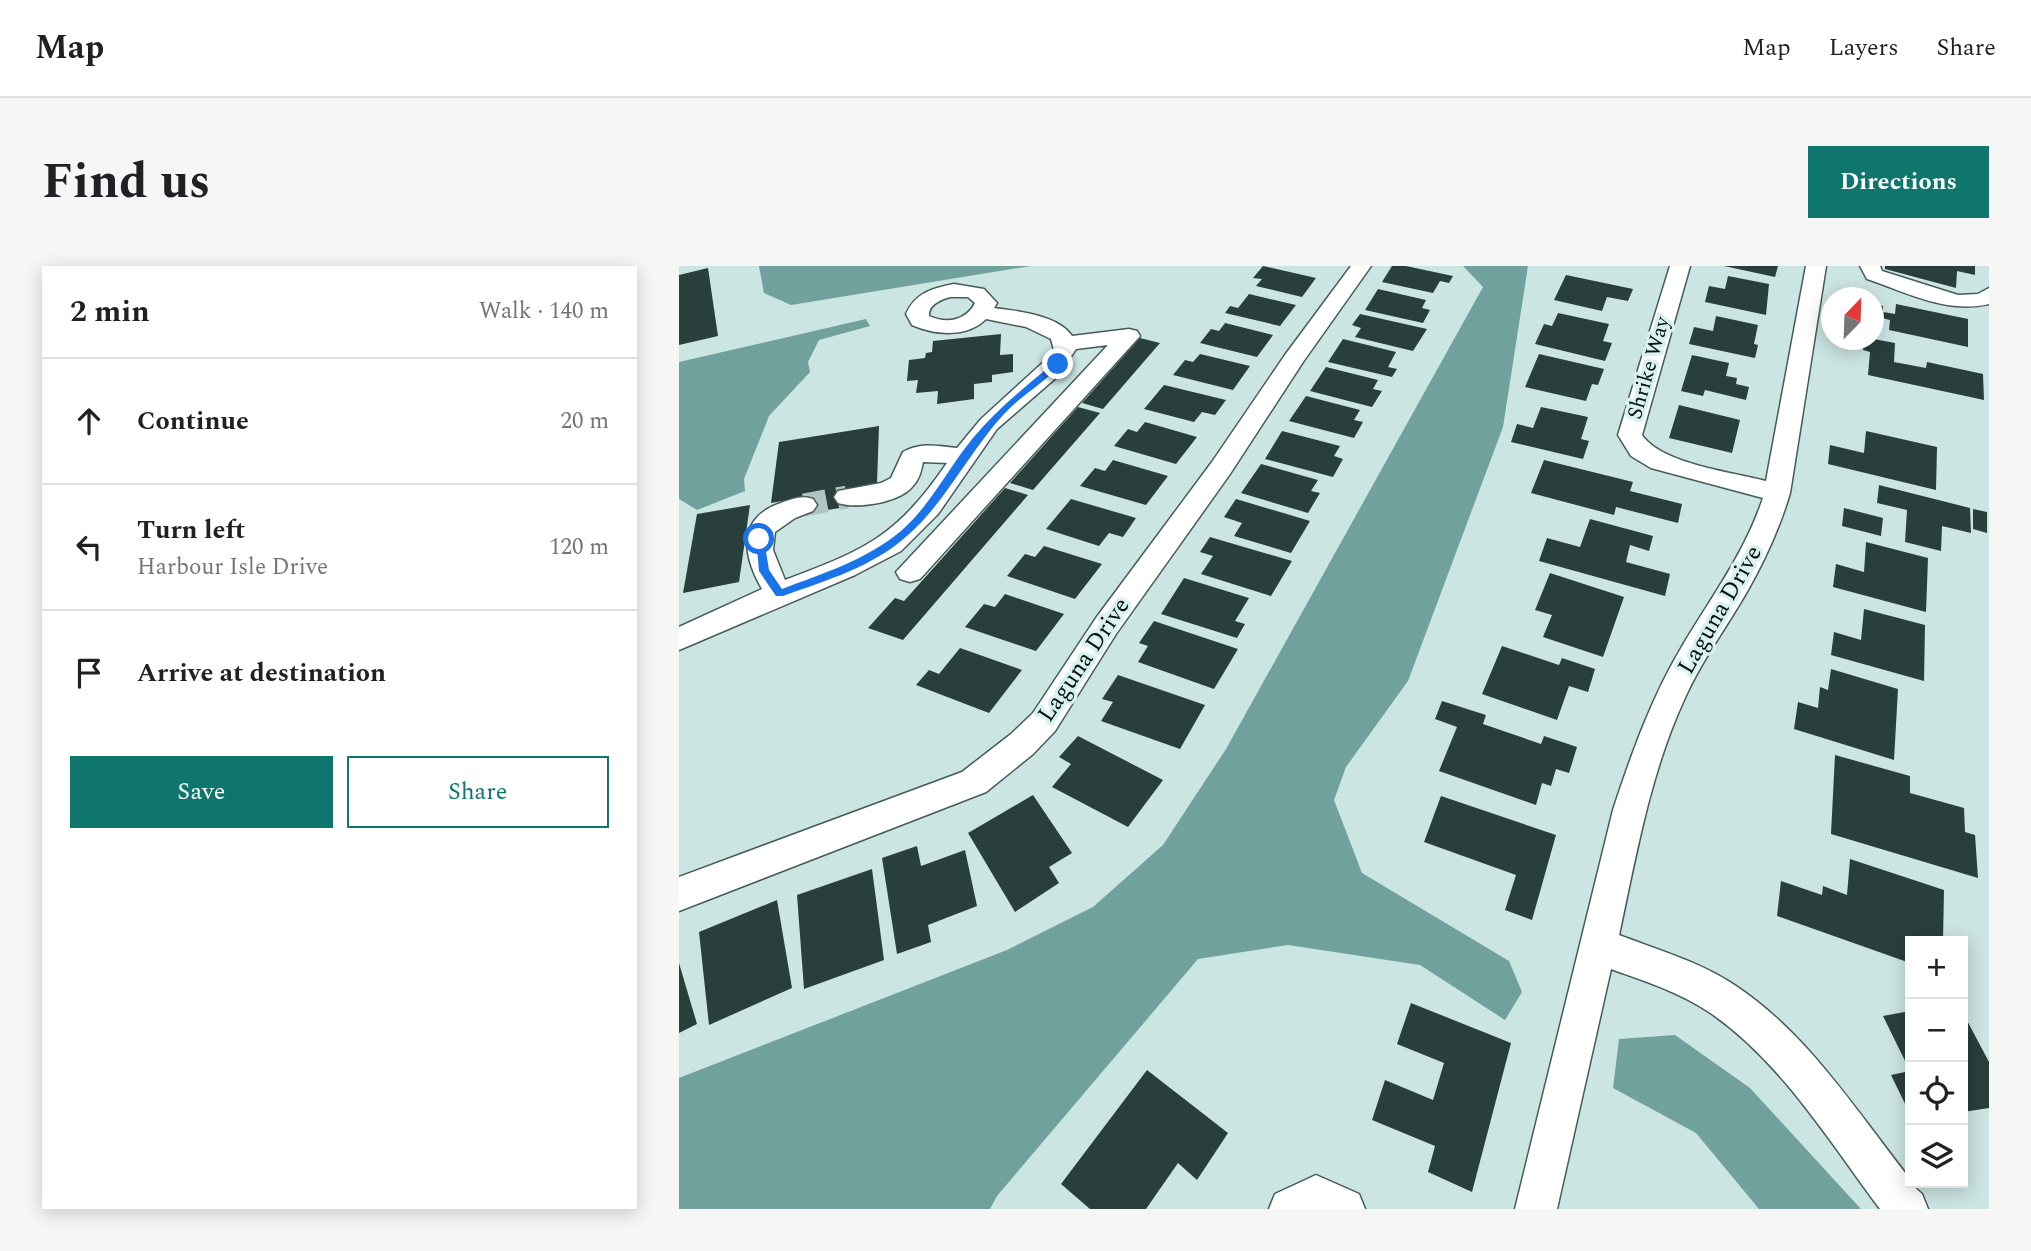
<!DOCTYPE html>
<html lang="en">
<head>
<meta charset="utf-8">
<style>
  :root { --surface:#fff; --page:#f6f6f6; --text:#202124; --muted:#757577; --line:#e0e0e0; --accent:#0f766e }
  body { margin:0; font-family:Spectral,serif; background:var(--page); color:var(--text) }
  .controls { position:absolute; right:21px; bottom:21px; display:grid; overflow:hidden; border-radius:0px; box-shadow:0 4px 18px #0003 }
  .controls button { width:63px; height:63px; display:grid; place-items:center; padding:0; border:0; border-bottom:2px solid var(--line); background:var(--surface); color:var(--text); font:35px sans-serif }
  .compass { position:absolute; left:1142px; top:21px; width:63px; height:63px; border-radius:50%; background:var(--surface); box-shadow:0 4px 18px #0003; rotate:23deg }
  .stop { position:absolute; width:21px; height:21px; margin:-16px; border:5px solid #1a73e8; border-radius:50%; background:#fff }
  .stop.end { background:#1a73e8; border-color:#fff; box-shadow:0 2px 7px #0008 }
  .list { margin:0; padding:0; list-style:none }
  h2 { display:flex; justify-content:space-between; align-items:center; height:91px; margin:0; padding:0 28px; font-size:30px }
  h2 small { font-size:23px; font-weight:400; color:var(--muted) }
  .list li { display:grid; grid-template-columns:46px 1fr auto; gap:21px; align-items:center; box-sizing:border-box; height:126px; padding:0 28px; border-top:2px solid var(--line) }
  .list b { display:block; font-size:26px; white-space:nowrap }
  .list p { margin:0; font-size:23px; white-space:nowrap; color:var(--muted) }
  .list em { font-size:23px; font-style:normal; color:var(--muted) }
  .actions { display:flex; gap:14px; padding:21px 28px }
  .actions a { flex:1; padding:16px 0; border:2px solid var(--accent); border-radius:0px; text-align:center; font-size:24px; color:var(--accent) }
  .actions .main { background:var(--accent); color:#fff }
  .icon { flex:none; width:38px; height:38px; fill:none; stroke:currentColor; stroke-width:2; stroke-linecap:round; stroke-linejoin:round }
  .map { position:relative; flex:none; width:1310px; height:943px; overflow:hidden; border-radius:0px }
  header { display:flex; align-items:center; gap:42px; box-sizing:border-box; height:98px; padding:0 35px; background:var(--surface); border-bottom:2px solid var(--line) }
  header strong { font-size:33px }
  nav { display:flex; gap:38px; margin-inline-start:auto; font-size:24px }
  .intro { display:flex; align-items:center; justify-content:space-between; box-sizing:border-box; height:168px; padding:0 42px }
  h1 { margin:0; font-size:49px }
  .button { padding:18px 32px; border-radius:0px; background:var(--accent); color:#fff; font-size:24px; font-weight:700 }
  main { display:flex; gap:42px; padding:0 42px }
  aside { flex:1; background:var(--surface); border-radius:0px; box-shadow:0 4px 18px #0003 }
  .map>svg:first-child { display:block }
  .water { fill:#71a19d }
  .building { fill:#293f3c }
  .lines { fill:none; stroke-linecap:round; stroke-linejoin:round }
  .minor-tunnel { stroke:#aec5c2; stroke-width:23; stroke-dasharray:23 11; stroke-linecap:butt }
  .minor-casing { stroke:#455c59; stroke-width:3 }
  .minor { fill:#fff; fill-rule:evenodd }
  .route { fill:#1a73e8 }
  .labels { text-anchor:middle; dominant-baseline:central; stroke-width:7; stroke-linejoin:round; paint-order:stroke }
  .far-street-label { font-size:21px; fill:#07100f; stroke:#d8f2ef }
  .street-label { font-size:24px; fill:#07100f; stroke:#d8f2ef }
</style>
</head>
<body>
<header>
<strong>Map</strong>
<nav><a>Map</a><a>Layers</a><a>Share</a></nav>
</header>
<div class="intro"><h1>Find us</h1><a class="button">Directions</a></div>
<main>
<aside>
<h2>2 min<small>Walk · 140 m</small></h2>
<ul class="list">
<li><svg class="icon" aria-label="ahead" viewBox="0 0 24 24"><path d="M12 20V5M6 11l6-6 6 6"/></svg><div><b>Continue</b></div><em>20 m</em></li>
<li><svg class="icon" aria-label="left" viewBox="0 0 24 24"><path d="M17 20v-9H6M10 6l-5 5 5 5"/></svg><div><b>Turn left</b><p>Harbour Isle Drive</p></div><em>120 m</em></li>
<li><svg class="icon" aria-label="arrive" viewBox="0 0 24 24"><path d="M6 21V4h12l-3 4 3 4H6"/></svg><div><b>Arrive at destination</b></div></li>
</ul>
<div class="actions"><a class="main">Save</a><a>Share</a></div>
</aside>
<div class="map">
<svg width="1310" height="943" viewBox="0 0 1310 943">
  <rect width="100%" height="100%" fill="#cbe5e2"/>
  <path class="water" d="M80,0H352L112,39L85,27Z
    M784,0H849L824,161L729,415L667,501L655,534L683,607L830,695L843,726L826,754L741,699L609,679L519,693L318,930L311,943H0V812L328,684L414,641L484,579L547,483L804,21Z
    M187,53L191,60L140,74L129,96L131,106L90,150L65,213L66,225L18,244L0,233V96Z
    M996,769L1071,822L1182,943H1080L1017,867L934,822L940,773Z"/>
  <path class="building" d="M584,0L637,12L623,31L577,20L583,13L574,12Z
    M713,0H727L774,10L770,17L761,15L754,27L703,16Z
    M1045,0H1099L1096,11Z
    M1206,0H1296V9L1278,5L1277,22L1206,3Z
    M29,2L39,70L0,79V9Z
    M887,9L954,23L949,35L928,31L923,45L875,34Z
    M1049,10L1090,18L1087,49L1026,36L1030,20L1046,23Z
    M699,23L747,34L743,42L751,44L744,57L686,44Z
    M570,28L617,39L601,60L546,47L551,40L559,42Z
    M1195,38L1204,40V46L1216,48L1217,38L1289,53V81L1210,64L1211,54L1195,50Z
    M879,47L930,58L924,75L933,77L926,95L856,78L865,58L873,60Z
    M681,48L748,63L734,85L676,71L682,62L673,59Z
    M1037,50L1079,59L1075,78L1079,79L1076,92L1010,78L1015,61L1034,65Z
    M546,57L594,69L578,91L521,77L532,63L540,65Z
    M322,68L321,89L334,88V106L313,109V116L295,118V133L258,138L259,125L237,127L239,114L228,115L230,94L246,92L247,87L253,86L254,75Z
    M461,72L481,77L424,143L403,137Z
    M664,73L717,86L709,101L718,103L713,111L649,96Z
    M1195,73L1216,77L1215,96L1247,102L1248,96L1304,108L1305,134L1189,109L1191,86L1184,84L1185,74Z
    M521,88L571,100L554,124L494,109L506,94L514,96Z
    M860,88L925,103L919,119L913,118L907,135L846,121Z
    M1013,89L1050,97L1047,110L1058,112L1057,118L1070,121L1067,134L1026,124L1024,130L1002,125Z
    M647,101L699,114L694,123L703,125L693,141L631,125Z
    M485,119L547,134L536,149L523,146L515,156L465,143Z
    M627,130L681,144L675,154L684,156L675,172L610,155Z
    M1000,139L1061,154L1053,187L990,172Z
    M399,141L421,147L354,224L331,217Z
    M862,141L909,151L902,173L910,175L904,193L832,176L838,158L854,162Z
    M466,156L518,171L497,198L435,180L449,163L458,166Z
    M200,160L198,218L169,223L167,241L124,248L126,231L92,237L100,176Z
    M603,165L661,180L655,190L664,193L654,211L586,193Z
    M1187,165L1258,181L1257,224L1149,198L1151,179L1185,187Z
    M434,194L489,210L467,239L401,220L416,202L426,205Z
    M865,194L954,216L951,225L1003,238L999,257L937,241L935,249L852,227Z
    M582,198L639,214L632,225L641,227L629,247L562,227Z
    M1200,219L1291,242L1292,267L1263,260L1262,285L1226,276L1228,244L1198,237Z
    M326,222L349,229L224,374L189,362L216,332L225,335Z
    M392,233L457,252L444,271L430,267L420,280L367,263Z
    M557,233L631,255L612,287L555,270L563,257L545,251Z
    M71,239L60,316L4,327L18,248Z
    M1165,242L1204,252L1202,270L1163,260Z
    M1294,243L1308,246V267L1294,263Z
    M911,253L974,270L970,285L951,279L947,296L991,308L986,330L860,295L868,272L901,281Z
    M531,271L613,295L592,330L522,308L534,290L521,286Z
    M1187,276L1249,292L1247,346L1154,321L1157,298L1185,306Z
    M365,280L423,298L396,333L328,310L346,288L356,291Z
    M871,307L945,331L924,391L864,371L873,349L856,344Z
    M505,312L570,332L556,355L566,358L558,372L482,348Z
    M326,328L385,348L357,385L286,361L305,338L316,341Z
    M1185,343L1246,359L1245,415L1152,389L1155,366L1182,374Z
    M475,355L559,383L535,423L459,396L469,380L460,377Z
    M823,380L880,399L883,392L916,403L909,426L890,420L878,454L803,428Z
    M281,382L343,404L310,447L237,419L250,404L260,408Z
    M1152,403L1219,423L1215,494L1115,463L1119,436L1139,442L1141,421L1149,424Z
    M439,409L526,439L501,483L422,455L434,436L423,433Z
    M763,435L807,449L804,458L862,478L865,470L898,481L890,507L877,503L872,520L863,517L857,539L760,505L778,461L756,453Z
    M399,470L484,514L449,561L373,521L392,498L380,491Z
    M1156,489L1231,510V527L1285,542L1286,566L1296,569L1299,612L1152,568Z
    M354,529L393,587L370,601L380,617L336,646L289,567Z
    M762,530L877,569L853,654L826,644L837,609L745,576Z
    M238,580L242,600L286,584L298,640L249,659L252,676L218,688L203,592Z
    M1171,593L1265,624L1264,675H1231V697L1098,650L1102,615L1143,629L1144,620L1168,629Z
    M193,603L205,694L125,723L118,629Z
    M98,634L113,722L30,759L20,666Z
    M0,697L18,758L0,767Z
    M732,737L832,777L793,926L749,906L756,880L693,854L706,814L754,834L765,797L718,778Z
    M1231,745V848L1212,809L1231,805L1204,750Z
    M1284,747L1310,796V842L1284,846Z
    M468,804L549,867L518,914L499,897L467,943H411L382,918Z"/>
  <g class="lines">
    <path class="minor-tunnel" d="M125,239L168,231"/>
    <defs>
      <path id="minor" d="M672,0H692L624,96L551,208L437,368L376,465L354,488L307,526L0,645V611L283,506L332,468L354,447L417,352L533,196L606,89Z
        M991,0H1011L963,169C983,198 1053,206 1087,215L1127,0H1147L1111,227C1101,261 1086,294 1069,324C1048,361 1022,395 1005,434C971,508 957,590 940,669C979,684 1022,696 1057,720C1129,768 1178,846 1231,913V917L1243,928L1249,943H1201C1150,875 1101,794 1030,746C1000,726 965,715 932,703L878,943H836L934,544C953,486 973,430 1005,377C1034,329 1066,286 1084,232L972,202L952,190L939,169Z
        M1181,0H1201L1203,5L1279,29L1299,28L1310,22V38C1267,48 1227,26 1188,13Z
        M275,18L305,23L318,37L315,42C338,45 379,49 393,70L450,63L458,65L461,70L241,313L231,316L221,313L217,306L429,79L397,83L379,110L318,163L259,248L222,285L176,309L0,384V361L83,323C64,290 57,252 102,237C114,233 122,229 134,233L138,239L134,245L116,252L96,266L94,284L106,314C188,283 217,271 268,197L244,196C242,206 240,214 233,221C219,237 178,243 159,237L155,231L159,225L202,217L212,212L224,186C242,176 258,180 278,182L302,153L370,91L375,84L372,73L347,61L307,53C288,72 256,69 233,59L227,48C236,27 254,22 275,18ZM271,31H289L296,37C287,55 267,58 250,50C249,39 261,34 271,31Z
        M637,909L680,928L686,943H590L596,928Z"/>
    </defs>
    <use href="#minor" class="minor-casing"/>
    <use href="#minor" class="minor"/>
  </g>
  <path class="route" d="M376,96L383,98C366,116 343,129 326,147C291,184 267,236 229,269C194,301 148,314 104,330H97L80,305L77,271L85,273L90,304L103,323C145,307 187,294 222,265C252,239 269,202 294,172C318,143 347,120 376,96Z"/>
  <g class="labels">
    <g class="far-street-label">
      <text transform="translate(970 102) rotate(-74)">Shrike Way</text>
    </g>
    <g class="street-label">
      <text transform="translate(1041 344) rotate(-60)">Laguna Drive</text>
      <text transform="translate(405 394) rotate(-56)">Laguna Drive</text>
    </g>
  </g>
</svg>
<div class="controls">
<button>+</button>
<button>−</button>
<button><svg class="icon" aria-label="locate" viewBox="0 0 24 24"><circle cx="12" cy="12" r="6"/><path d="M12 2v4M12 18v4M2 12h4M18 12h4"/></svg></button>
<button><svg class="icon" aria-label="layers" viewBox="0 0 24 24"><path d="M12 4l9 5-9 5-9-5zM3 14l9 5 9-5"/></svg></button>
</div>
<svg class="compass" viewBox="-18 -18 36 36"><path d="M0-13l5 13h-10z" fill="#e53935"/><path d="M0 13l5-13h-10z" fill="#757577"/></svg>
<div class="stop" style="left:80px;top:273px"></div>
<div class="stop end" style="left:379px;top:98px"></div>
</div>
</main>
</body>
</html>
